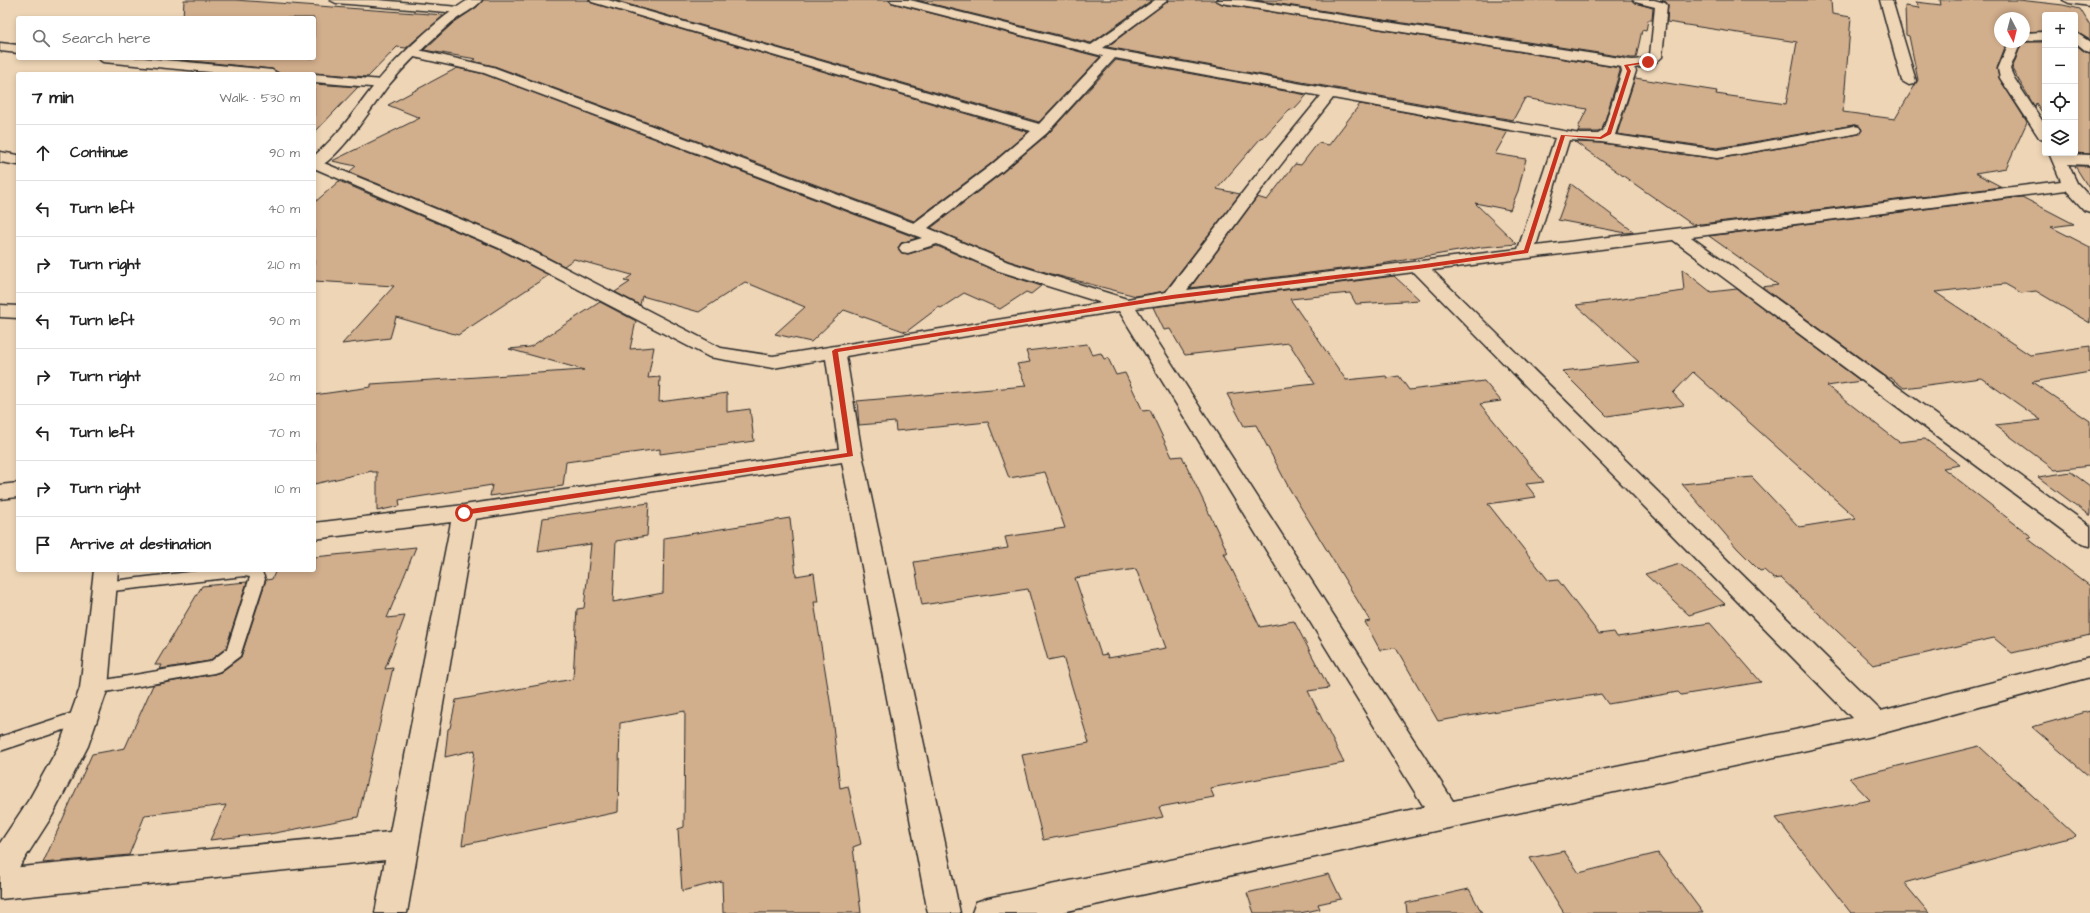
<!DOCTYPE html>
<html lang="en">
<head>
<meta charset="utf-8">
<style>
  :root { --surface:#fff; --page:#f6f6f6; --text:#222; --muted:#767676; --line:#e0e0e0 }
  body { margin:0; font-family:"Architects Daughter",sans-serif; background:var(--page); color:var(--text) }
  .controls { position:absolute; right:12px; top:12px; display:grid; overflow:hidden; border-radius:4px; box-shadow:0 2px 6px #0003 }
  .controls button { width:36px; height:36px; display:grid; place-items:center; padding:0; border:0; border-bottom:1px solid var(--line); background:var(--surface); color:var(--text); font:20px sans-serif }
  .compass { position:absolute; left:1994px; top:12px; width:36px; height:36px; border-radius:50%; background:var(--surface); box-shadow:0 2px 6px #0003; rotate:173deg }
  .stop { position:absolute; width:12px; height:12px; margin:-9px; border:3px solid #c8321e; border-radius:50%; background:#fff }
  .stop.end { background:#c8321e; border-color:#fff; box-shadow:0 1px 4px #0008 }
  .list { margin:0; padding:0; list-style:none }
  h2 { display:flex; justify-content:space-between; align-items:center; height:52px; margin:0; padding:0 16px; font-size:17px }
  h2 small { font-size:13px; font-weight:400; color:var(--muted) }
  .list li { display:grid; grid-template-columns:26px 1fr auto; gap:12px; align-items:center; box-sizing:border-box; height:56px; padding:0 16px; border-top:1px solid var(--line) }
  .list b { display:block; font-size:15px; white-space:nowrap }
  .list em { font-size:13px; font-style:normal; color:var(--muted) }
  .icon { flex:none; width:22px; height:22px; fill:none; stroke:currentColor; stroke-width:2; stroke-linecap:round; stroke-linejoin:round }
  .map { position:relative; flex:none; width:2090px; height:913px; overflow:hidden }
  .search { position:absolute; background:var(--surface); box-shadow:0 2px 6px #0003; left:16px; top:16px; width:300px; height:44px; display:flex; align-items:center; gap:10px; box-sizing:border-box; padding:0 14px; border-radius:4px; color:var(--muted); font-size:15px }
  .panel { position:absolute; background:var(--surface); box-shadow:0 2px 6px #0003; left:16px; top:72px; width:300px; height:500px; border-radius:4px }
  .map>svg:first-child { display:block }
  .building { fill:#d1ae8c; stroke:#2b2b2b; fill-rule:evenodd }
  .lines { fill:none; stroke-linecap:round; stroke-linejoin:round }
  .lane-casing { stroke:#2b2b2b; stroke-width:3 }
  .street-casing { stroke:#2b2b2b; stroke-width:3 }
  .secondary-casing { stroke:#2b2b2b; stroke-width:3 }
  .lane { fill:#eed5b6; fill-rule:evenodd }
  .street { fill:#eed5b6; fill-rule:evenodd }
  .secondary { fill:#eed5b6; fill-rule:evenodd }
  .route { fill:#c8321e }
</style>
</head>
<body>
<div class="map">
<svg width="2090" height="913" viewBox="0 0 2090 913">
  <rect width="100%" height="100%" fill="#eed5b6"/>
  <filter id="ink" filterUnits="userSpaceOnUse"><feTurbulence type="fractalNoise" baseFrequency=".025" numOctaves="2"/><feDisplacementMap in="SourceGraphic" scale="8" xChannelSelector="R" yChannelSelector="G"/><feConvolveMatrix kernelMatrix="1 2 1 2 8 2 1 2 1" color-interpolation-filters="sRGB"/></filter>
  <g filter="url(#ink)">
    <path class="building" d="M184,0H235L444,15L406,48L397,47L368,77L314,73L280,74L272,69L182,60V58H314V18H183Z
      M483,0H588L592,3L1028,132L989,165L914,221L494,66L472,61L476,59L424,50L453,23L477,7Z
      M613,0H888L892,3L1100,57L1039,122Z
      M916,0H1152L1091,43Z
      M1169,0H1215L1222,4L1620,68V71L1602,130L1598,132H1578L1580,128H1578L1587,109L1525,98L1513,120L1107,47Z
      M1254,0H1632L1635,3L1653,8L1652,20H1648L1646,31L1642,30L1636,58H1631Z
      M1660,0H1831L1832,14L1851,17L1843,112L1895,119L1918,80L1909,36L1906,35L1905,6L1920,8L1916,2L1941,5L1940,0H2019L2063,5L2080,9L2090,25V40L2075,31V15H2045V31L2024,32V18H2000V42H2007L1997,68L1999,78L2027,122L2006,168L1975,173L2002,187L1693,225L1575,142L1601,143L1717,159L1859,134L1862,129L1859,126L1854,125L1717,148L1617,134L1635,78L1717,91L1716,94L1786,104L1797,42L1667,22L1668,5L1666,2Z
      M2022,42H2045V117L2036,103L2035,107L2012,69Z
      M2075,44L2085,52L2090,53V154L2075,153Z
      M1116,60L1307,95L1293,110L1290,109L1262,139H1260L1217,189L1240,194L1165,291L1136,296L1055,275L1009,261L931,228L1002,173L1048,134Z
      M457,68L484,74L917,238L901,243L898,248L902,253L908,254L937,246L996,271L1041,286L1031,294L1026,292L1000,309L964,293L941,308L939,307L906,332L844,310L811,342L775,334L805,307L745,282L699,312L642,296L640,305L615,292L630,282L624,281L632,275L574,259L564,266L512,239L349,172L356,166L332,161L420,118L388,105Z
      M314,84L358,87L314,133Z
      M1360,104L1508,131L1495,154L1526,159L1518,191L1510,210L1475,203L1517,244L1482,247L1381,264L1190,288L1257,197L1267,200L1295,164L1301,165L1318,143L1329,145Z
      M2075,166H2090V190Z
      M339,181L498,249L549,275L458,335L396,317L390,338L342,344L394,286L314,281V203Z
      M1571,184L1634,232L1626,233L1558,220Z
      M2022,197L2074,224L2051,227L2090,247V323L2036,291L2021,293L2005,284L1935,292L2030,355L2090,346V372L2032,382L2090,421V466L2055,470L1995,425L2041,420L1981,378L1904,388L1891,378H1888L1762,287L1778,285L1709,236Z
      M1682,269L1711,292L1737,289L1861,381L1827,386L1899,442L1925,439L1960,465L1943,468L2032,537L2027,538L2090,586V635L2012,653L1994,638L1873,665L1781,578L1774,579L1764,570L1760,571L1737,548L1682,484L1752,477L1799,527L1856,518L1693,372L1673,393L1684,405L1607,416L1562,371L1639,362L1576,305L1684,291Z
      M1394,276L1420,300L1356,304L1350,293L1290,299L1346,380L1386,376L1387,378L1399,376L1409,390L1484,381L1501,401L1480,404L1544,482L1526,484L1536,497L1488,504L1549,581L1558,580L1599,634L1614,632L1617,637L1710,623L1761,682L1681,695L1678,692L1608,704L1601,694L1438,721L1396,648L1380,650L1365,622L1370,621L1289,488L1256,425L1244,426L1227,394L1315,384L1289,343L1185,355L1170,329L1164,330L1153,307Z
      M600,302L636,321L630,349L654,347L648,378L660,377L659,402L727,393V412L750,409L754,441L660,454V449L566,462L563,486L490,496L492,485L399,500L400,506L377,511V472H372V471L314,484V395L371,387V384L584,370L509,349L530,347Z
      M1087,344L1092,355L1101,353L1104,359L1108,358L1116,375L1125,373L1143,411L1150,410L1172,457L1182,456L1228,553H1224L1260,627L1294,621L1329,688L1308,691L1344,763L1210,788L1214,797L1159,807L1163,817L1043,840L1022,755L1089,743L1063,657L1048,660L1028,589L922,605L914,562L1008,548L1005,537L1065,528L1045,472L1009,478L988,422L896,431L895,422L859,425L857,401L1026,386L1017,364L1030,362L1026,351ZM1136,569L1166,648L1108,658L1107,654L1101,655L1075,578Z
      M2071,472L2090,486V516L2038,477Z
      M649,503L647,536L616,541L613,602L663,593L664,538L790,518L796,576L814,573L818,602H814L831,707L840,788L848,786L861,844L853,847L861,913H723L722,881L682,891L678,829L684,827L685,711L620,723L618,812L462,845L475,750L445,757L448,729L450,728L456,700L573,679L577,609L584,608L591,544L538,552L543,518Z
      M416,547L387,618L405,616L385,669L393,668L358,817L270,834V833L210,840L226,805L145,815L129,855L43,863L92,754L125,748L153,685L214,674L221,672L241,657L266,580L272,579L276,570H314V557Z
      M1680,564L1725,604L1689,615L1645,574Z
      M247,582L226,648L209,661L160,669L162,665H155L202,586Z
      M2090,711V777L2032,727Z
      M1979,746L2076,836L1904,883L1929,913H1851L1776,818L1870,800L1849,778Z
      M1564,851L1579,873L1658,853L1703,913H1564L1530,858Z
      M1329,874L1341,899L1318,904L1320,909L1300,913H1254L1247,893Z
      M1469,889L1482,913H1407L1406,903Z"/>
    <g class="lines">
      <defs>
        <path id="lane" d="M207,570H261L265,579L240,656L220,671L214,673L94,694L88,692L86,688L88,684L94,682L210,662L227,649L250,577L244,576L104,592L99,591L97,587L99,583L104,582Z
          M85,709L91,711L93,716L91,721L0,751V737Z"/>
        <path id="street" d="M330,0H378L459,7L465,10L459,13L336,3Z
          M590,0H608L1039,124L1103,56L892,2L890,0H910L1091,45L1155,0H1168L1103,48L1580,134H1598L1603,131L1622,71L1621,67L1222,3L1216,0H1244L1620,58C1630,61 1640,61 1650,55L1655,7L1635,2L1633,0H1654L1665,3L1667,5L1662,57L1653,65L1634,68L1636,71L1615,135L1717,150L1854,126L1859,127L1861,130L1859,133L1854,134L1717,158L1601,142L1569,140L1536,246L2061,181L2049,153L2090,155V165L2068,164L2077,183L2090,197V212L2084,210L2066,190L1691,237L2090,526V546L2082,544L1673,240L1432,270L1881,711L2090,657V677L1876,735L1058,913H972L976,902L988,898L1424,807L1119,311L846,356L862,454L960,913H928L842,462L475,519L407,913H375L385,860L0,899V869L390,832L451,522L314,539V523L464,505L839,449L826,359L773,368L709,357L499,248L314,168V159L511,240L721,348L773,356L1102,303L996,270L937,244L908,253L902,252L899,248L902,244L922,238L484,73L410,56L408,53L414,49L493,67L914,223L990,166L1031,131L592,2ZM1115,58L1321,96L1249,184L1166,292L1127,299L1008,262L928,228L1001,172L1047,133ZM1333,98L1555,138L1518,249L1187,290L1261,190ZM1414,272L1852,718L1453,801L1136,308Z
          M1880,0H1892L1916,81L1914,84L1909,85L1902,81Z
          M2063,0H2090V6L2069,3Z
          M2045,32V40L2024,41V33Z
          M2075,32L2090,42V52L2086,51L2075,42Z
          M2009,42H2021L2010,69L2014,78L2045,125V140L2040,139L2000,78L1998,69Z
          M0,43L18,45V53L0,51Z
          M97,58H144L272,70L279,74H231L103,62Z
          M314,74L382,80L389,84L382,88L314,82Z
          M0,152L18,155V165L0,162Z
          M0,305L18,306V318L0,317Z
          M18,483V497L0,499V485Z"/>
        <path id="secondary" d="M468,0H482C475,9 461,15 452,22C430,41 406,64 387,87C372,107 337,163 314,169V156C339,135 357,107 377,82C399,55 439,18 468,0Z
          M94,570H118L108,688L88,746L52,816L11,880L0,884V843L30,798L60,744L80,688Z"/>
      </defs>
      <use href="#lane" class="lane-casing"/>
      <use href="#street" class="street-casing"/>
      <use href="#secondary" class="secondary-casing"/>
      <use href="#lane" class="lane"/>
      <use href="#street" class="street"/>
      <use href="#secondary" class="secondary"/>
    </g>
  </g>
  <path class="route" d="M1649,61L1648,63L1628,66L1631,71L1611,134L1601,139L1565,136L1528,253L1418,269L1172,299L838,352L853,456L464,515L461,513L464,510L847,453L832,351L835,349L1172,295L1418,265L1524,250L1561,135L1600,137L1607,132L1627,71L1624,65Z"/>
</svg>
<div class="controls">
<button>+</button>
<button>−</button>
<button><svg class="icon" aria-label="locate" viewBox="0 0 24 24"><circle cx="12" cy="12" r="6"/><path d="M12 2v4M12 18v4M2 12h4M18 12h4"/></svg></button>
<button><svg class="icon" aria-label="layers" viewBox="0 0 24 24"><path d="M12 4l9 5-9 5-9-5zM3 14l9 5 9-5"/></svg></button>
</div>
<svg class="compass" viewBox="-18 -18 36 36"><path d="M0-13l5 13h-10z" fill="#e53935"/><path d="M0 13l5-13h-10z" fill="#767676"/></svg>
<div class="stop" style="left:464px;top:513px"></div>
<div class="stop end" style="left:1648px;top:62px"></div>
<div class="search"><svg class="icon" aria-label="search" viewBox="0 0 24 24"><circle cx="10" cy="10" r="6"/><path d="M15 15l6 6"/></svg>Search here</div>
<section class="panel">
<h2>7 min<small>Walk · 530 m</small></h2>
<ul class="list">
<li><svg class="icon" aria-label="ahead" viewBox="0 0 24 24"><path d="M12 20V5M6 11l6-6 6 6"/></svg><div><b>Continue</b></div><em>90 m</em></li>
<li><svg class="icon" aria-label="left" viewBox="0 0 24 24"><path d="M17 20v-9H6M10 6l-5 5 5 5"/></svg><div><b>Turn left</b></div><em>40 m</em></li>
<li><svg class="icon" aria-label="right" viewBox="0 0 24 24"><path d="M7 20v-9h11M14 6l5 5-5 5"/></svg><div><b>Turn right</b></div><em>210 m</em></li>
<li><svg class="icon" aria-label="left" viewBox="0 0 24 24"><path d="M17 20v-9H6M10 6l-5 5 5 5"/></svg><div><b>Turn left</b></div><em>90 m</em></li>
<li><svg class="icon" aria-label="right" viewBox="0 0 24 24"><path d="M7 20v-9h11M14 6l5 5-5 5"/></svg><div><b>Turn right</b></div><em>20 m</em></li>
<li><svg class="icon" aria-label="left" viewBox="0 0 24 24"><path d="M17 20v-9H6M10 6l-5 5 5 5"/></svg><div><b>Turn left</b></div><em>70 m</em></li>
<li><svg class="icon" aria-label="right" viewBox="0 0 24 24"><path d="M7 20v-9h11M14 6l5 5-5 5"/></svg><div><b>Turn right</b></div><em>10 m</em></li>
<li><svg class="icon" aria-label="arrive" viewBox="0 0 24 24"><path d="M6 21V4h12l-3 4 3 4H6"/></svg><div><b>Arrive at destination</b></div></li>
</ul>
</section>
</div>
</body>
</html>
